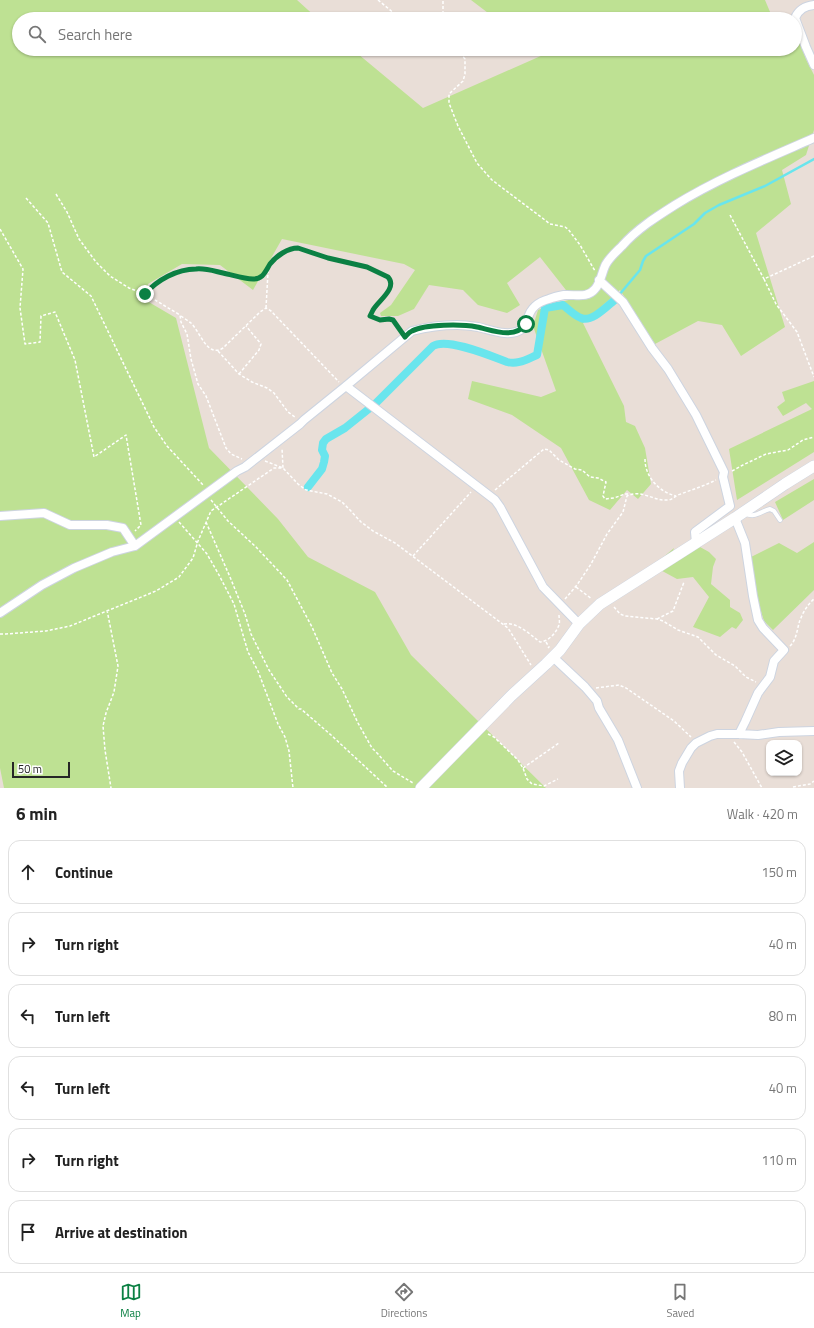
<!DOCTYPE html>
<html lang="en">
<head>
<meta charset="utf-8">
<style>
  :root { --surface:#fff; --page:#f6f6f6; --text:#222; --muted:#767676; --line:#e0e0e0; --accent:#0b8043 }
  body { margin:0; font-family:"Titillium Web",sans-serif; background:var(--page); color:var(--text) }
  .controls { position:absolute; right:12px; bottom:12px; display:grid; overflow:hidden; border-radius:8px; box-shadow:0 1px 3px #0004 }
  .controls button { width:36px; height:36px; display:grid; place-items:center; padding:0; border:0; border-bottom:1px solid var(--line); background:var(--surface); color:var(--text); font:20px sans-serif }
  .scale { position:absolute; left:12px; bottom:10px; width:58px; box-sizing:border-box; padding-left:4px; border:2px solid #262626; border-top:0; font-size:11px; line-height:14px; white-space:nowrap; color:#262626; -webkit-text-stroke:3px #fff; paint-order:stroke }
  .stop { position:absolute; width:12px; height:12px; margin:-9px; border:3px solid #0b8043; border-radius:50%; background:#fff }
  .stop.end { background:#0b8043; border-color:#fff; box-shadow:0 1px 4px #0008 }
  .list { margin:0; padding:0; list-style:none }
  h2 { display:flex; justify-content:space-between; align-items:center; height:52px; margin:0; padding:0 16px; font-size:17px }
  h2 small { font-size:13px; font-weight:400; color:var(--muted) }
  .list li { display:grid; grid-template-columns:26px 1fr auto; gap:12px; align-items:center; box-sizing:border-box; height:64px; margin:0 8px 8px; padding:0 8px; border:1px solid var(--line); border-radius:12px }
  .list b { display:block; font-size:15px; white-space:nowrap }
  .list em { font-size:13px; font-style:normal; color:var(--muted) }
  .icon { flex:none; width:22px; height:22px; fill:none; stroke:currentColor; stroke-width:2; stroke-linecap:round; stroke-linejoin:round }
  .map { position:relative; flex:none; width:814px; height:788px; overflow:hidden }
  .search { position:absolute; background:var(--surface); box-shadow:0 1px 3px #0004; left:12px; right:12px; top:12px; height:44px; display:flex; align-items:center; gap:10px; box-sizing:border-box; padding:0 14px; border-radius:22px; color:var(--muted); font-size:15px }
  .sheet { height:484px; background:var(--surface) }
  nav { display:flex; justify-content:space-around; align-items:center; box-sizing:border-box; height:56px; border-top:1px solid var(--line); background:var(--surface); font-size:11px; color:var(--muted) }
  nav a { display:grid; justify-items:center; gap:2px }
  nav .on { color:var(--accent) }
  .map>svg:first-child { display:block }
  .green { fill:#bee193 }
  .lines { fill:none; stroke-linecap:round; stroke-linejoin:round }
  .stream { stroke:#69e5ed; stroke-width:2.5 }
  .canal { stroke:#69e5ed; stroke-width:8 }
  .lane-casing { stroke:#cdd4e0; stroke-width:5.5 }
  .street-casing { stroke:#cdd4e0; stroke-width:10 }
  .secondary-casing { stroke:#cdd4e0; stroke-width:12 }
  .path { stroke:#fff; stroke-width:1.5; stroke-dasharray:3 2; stroke-linecap:butt }
  .lane { stroke:#fff; stroke-width:4 }
  .street { stroke:#fff; stroke-width:8 }
  .secondary { stroke:#fff; stroke-width:11 }
  .route { stroke:#0b8043; stroke-width:5 }
</style>
</head>
<body>
<div class="map">
<svg width="814" height="788" viewBox="0 0 814 788">
  <rect width="100%" height="100%" fill="#e9ded7"/>
  <path class="green" d="M0,0H297L318,19H19V49H352L423,108L543,55L536,49H795V28L806,59L814,75V130L806,155L782,170L791,204L756,233L785,327L741,356L722,325L698,321L655,344L620,290L583,323L624,406L626,422L635,426L645,448L651,484L638,499L627,490L610,510L589,500L561,448L512,415L468,399L472,381L541,397L556,391L533,326L538,310L556,303L573,299L540,257L507,283L520,305L507,313L478,305L463,290L429,285L414,309L398,316H381L380,313L391,305L415,270L404,264L282,239L253,290L220,265L182,264L148,284L147,301L176,318L209,448L278,519L308,557L375,592L411,655L546,788H4L0,768Z
    M471,0H765L773,19H496Z
    M814,381V452L737,500L729,449L812,409L806,403L783,416L777,407L785,401L782,392Z
    M814,479V500L783,520L775,502Z
    M814,542V590L773,630L764,621L757,599L751,557L779,543L797,553Z
    M700,547L709,552L716,559L713,567L711,584L730,600V607L740,613L743,620L736,629L732,627L720,637L693,627L709,597L693,577L677,579L653,566L674,548L671,557Z"/>
  <g class="lines">
    <path class="stream" d="M619,295L640,270L643,261L646,256L694,224L705,213L719,205L765,186L814,159"/>
    <path class="canal" d="M308,487L322,469L324,462L325,456L322,450L323,443L326,439L345,428L375,404L433,346C447,337 491,356 507,362C518,365 527,359 537,355L545,308L563,305C568,309 575,316 581,318C592,323 608,305 616,299"/>
    <defs>
      <path id="lane" d="M745,513C754,519 761,511 770,509L774,511L780,520"/>
      <path id="street" d="M814,5C805,6 799,9 795,18L806,47L814,65
        M599,280L623,302L652,348L668,369L696,415L724,472L723,477L730,506L695,532L696,543
        M346,386L495,500L500,507L543,587L579,624
        M0,516L44,513L70,525H107L123,528L135,546
        M735,518L745,543L753,596L758,620L763,628L784,650L774,661L770,677L758,693L745,722L739,734
        M0,613L42,585L74,568L112,552L135,546L237,471L245,467L300,424L304,420L346,386L412,331C427,327 442,325 457,325C464,325 471,326 478,327C491,330 510,338 522,329C525,326 527,322 528,318C531,307 538,302 549,299C554,297 559,296 564,295C575,294 587,299 595,289C601,283 602,271 606,264C610,257 617,251 622,246C637,229 656,217 675,205C719,178 766,159 814,138
        M553,657L585,687L597,701L599,708L618,740L637,788
        M680,788L679,771L682,763L691,748L696,743L710,736L717,734H739L758,735L779,732L814,731"/>
      <path id="secondary" d="M421,788L511,696L546,664L560,650L579,624L600,604L735,518L785,484L814,466"/>
    </defs>
    <use href="#lane" class="lane-casing"/>
    <use href="#street" class="street-casing"/>
    <use href="#secondary" class="secondary-casing"/>
    <path class="path" d="M378,0L401,19
      M443,19V0
      M457,49L465,59V74L463,81L449,94V103L458,126L477,163L492,180L541,217L550,224L565,227L568,229L580,245L595,271
      M56,194L67,212L79,239L96,262L110,276L129,288L145,294L180,315L181,322L187,334L191,359L198,384L206,396L226,448L231,454L242,459
      M26,198L48,223L62,272L91,296L154,427L167,446L204,486
      M730,215L764,279
      M0,229L23,269L20,308L25,344L40,342L41,316L55,312L75,360L94,457L126,435L141,525L135,531
      M814,256L764,279L776,304L797,332L814,377
      M145,294L152,286L165,277L195,269L210,270L247,279H253L260,278L263,276L271,263L279,256L287,250L294,248H298L328,258L367,267L388,277C398,288 378,301 373,310C372,312 371,314 371,316C379,321 388,317 393,320C396,322 398,328 400,331
      M266,308L268,272L267,270
      M181,316C184,318 188,321 191,323C201,333 207,358 223,348L260,312L266,308L271,311L339,382
      M218,351L239,374L252,382L267,388L274,393L288,412L295,417
      M239,374L259,350L261,344L246,326
      M645,459C645,477 659,492 676,496
      M265,461L283,468L298,484L306,490L327,494L342,502L349,509L361,522L373,531L395,543L508,628L531,665
      M732,471L743,465L766,454L788,450L803,440L814,437
      M495,490L544,449L549,450L559,460L575,469L582,470L590,477L598,478L606,482L603,496L605,499L614,498L625,494H629
      M211,500L228,521L256,547L287,580L312,627L332,673L342,689L358,723L372,748L378,754L393,771L413,783
      M179,522L207,554L219,575L234,604L248,652L258,671L278,724L285,737L289,751L293,788
      M206,522L230,577L245,614L251,634L269,670L287,697L299,709H301L331,735L388,788
      M413,556L471,492
      M576,587L592,599
      M565,599L577,585L591,564L607,534L623,512L627,496C642,489 653,501 667,500C672,500 674,497 678,495C691,490 704,486 716,480
      M614,607L620,614L625,616L657,619L663,621L678,630L698,637L716,655L735,666L746,677L756,682
      M107,610L118,666L114,692L106,713L103,726L105,750L111,788
      M657,619L673,611L684,582
      M504,624C518,622 529,634 540,642C549,641 556,633 559,625C560,622 559,618 559,615
      M0,634H6L46,631L70,626L156,591L179,577L193,558L198,541L211,511L274,468H283L282,448
      M546,642L549,647L548,648
      M790,646C796,640 797,631 799,623C802,614 807,605 814,599
      M596,688L619,685L626,688L674,721L691,737
      M488,734L494,737L518,760L523,768L527,779L532,784L544,786L558,779
      M734,742L742,752L762,788
      M523,768L559,743
      M793,787L810,784L814,781"/>
    <use href="#lane" class="lane"/>
    <use href="#street" class="street"/>
    <use href="#secondary" class="secondary"/>
  </g>
  <g class="lines">
    <path class="route" d="M145,294C157,280 177,269 196,269C205,268 214,271 223,273C233,275 243,279 253,279C263,279 265,272 270,264C276,256 288,248 298,248L328,258L367,267L388,277C398,288 378,301 373,310C372,312 371,314 370,316L380,320L389,319L393,320L405,337C407,335 409,332 412,331C425,324 462,324 477,327C492,330 514,340 526,324"/>
  </g>
</svg>
<div class="controls">
<button><svg class="icon" aria-label="layers" viewBox="0 0 24 24"><path d="M12 4l9 5-9 5-9-5zM3 14l9 5 9-5"/></svg></button>
</div>
<div class="scale">50 m</div>
<div class="stop" style="left:526px;top:324px"></div>
<div class="stop end" style="left:145px;top:294px"></div>
<div class="search"><svg class="icon" aria-label="search" viewBox="0 0 24 24"><circle cx="10" cy="10" r="6"/><path d="M15 15l6 6"/></svg>Search here</div>
</div>
<section class="sheet">
<h2>6 min<small>Walk · 420 m</small></h2>
<ul class="list">
<li><svg class="icon" aria-label="ahead" viewBox="0 0 24 24"><path d="M12 20V5M6 11l6-6 6 6"/></svg><div><b>Continue</b></div><em>150 m</em></li>
<li><svg class="icon" aria-label="right" viewBox="0 0 24 24"><path d="M7 20v-9h11M14 6l5 5-5 5"/></svg><div><b>Turn right</b></div><em>40 m</em></li>
<li><svg class="icon" aria-label="left" viewBox="0 0 24 24"><path d="M17 20v-9H6M10 6l-5 5 5 5"/></svg><div><b>Turn left</b></div><em>80 m</em></li>
<li><svg class="icon" aria-label="left" viewBox="0 0 24 24"><path d="M17 20v-9H6M10 6l-5 5 5 5"/></svg><div><b>Turn left</b></div><em>40 m</em></li>
<li><svg class="icon" aria-label="right" viewBox="0 0 24 24"><path d="M7 20v-9h11M14 6l5 5-5 5"/></svg><div><b>Turn right</b></div><em>110 m</em></li>
<li><svg class="icon" aria-label="arrive" viewBox="0 0 24 24"><path d="M6 21V4h12l-3 4 3 4H6"/></svg><div><b>Arrive at destination</b></div></li>
</ul>
</section>
<nav>
<a class="on"><svg class="icon" aria-label="map" viewBox="0 0 24 24"><path d="M3 6l6-2 6 2 6-2v14l-6 2-6-2-6 2zM9 4v14M15 6v14"/></svg>Map</a>
<a><svg class="icon" aria-label="directions" viewBox="0 0 24 24"><path d="M12 3l9 9-9 9-9-9zM9 14v-3h6M13 9l2 2-2 2"/></svg>Directions</a>
<a><svg class="icon" aria-label="saved" viewBox="0 0 24 24"><path d="M7 4h10v16l-5-4-5 4z"/></svg>Saved</a>
</nav>
</body>
</html>
